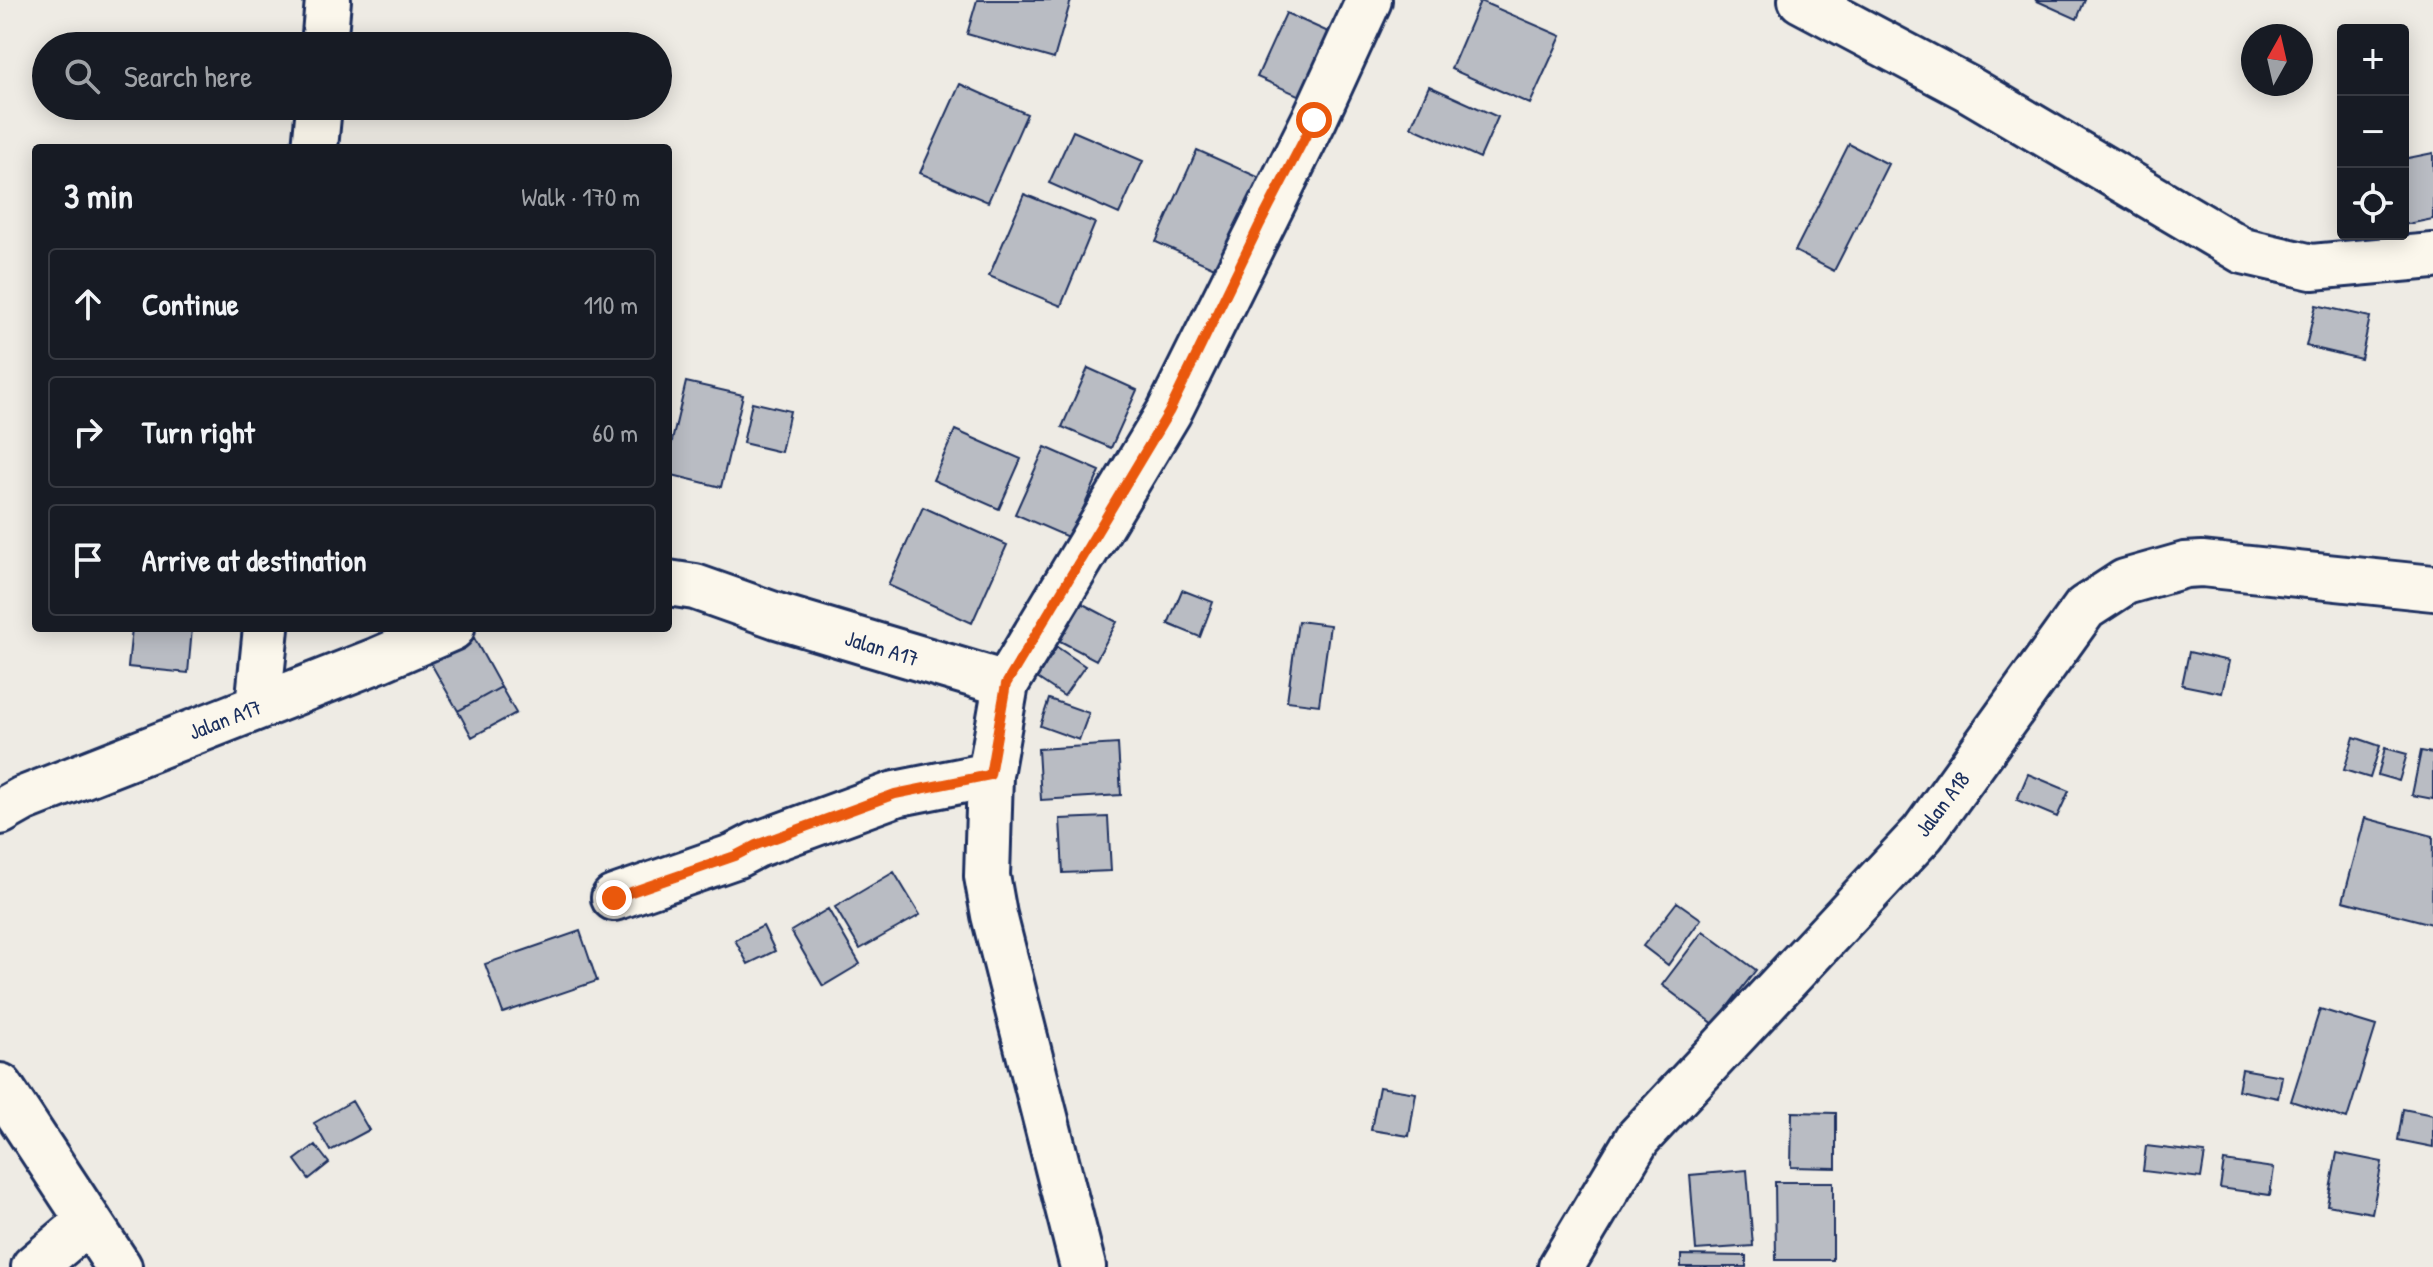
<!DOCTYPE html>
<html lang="en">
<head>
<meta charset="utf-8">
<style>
  :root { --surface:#171b24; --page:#20242c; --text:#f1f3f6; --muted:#9ea1a6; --line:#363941 }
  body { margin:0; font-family:"Patrick Hand",sans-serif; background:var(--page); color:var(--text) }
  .controls { position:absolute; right:24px; top:24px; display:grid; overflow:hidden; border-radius:8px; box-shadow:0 4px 20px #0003 }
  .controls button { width:72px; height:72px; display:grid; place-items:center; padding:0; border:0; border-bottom:2px solid var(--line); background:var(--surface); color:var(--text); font:40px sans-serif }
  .compass { position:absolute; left:2241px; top:24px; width:72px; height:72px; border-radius:50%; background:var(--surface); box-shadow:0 4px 20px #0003; rotate:8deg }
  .stop { position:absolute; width:24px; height:24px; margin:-18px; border:6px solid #ea580c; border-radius:50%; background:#fff }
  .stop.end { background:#ea580c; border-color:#fff; box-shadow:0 2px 8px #0008 }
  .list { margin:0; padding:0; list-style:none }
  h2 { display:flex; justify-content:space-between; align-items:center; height:104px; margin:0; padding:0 32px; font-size:34px }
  h2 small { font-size:26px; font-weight:400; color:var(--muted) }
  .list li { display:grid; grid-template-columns:52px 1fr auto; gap:24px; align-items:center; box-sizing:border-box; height:112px; margin:0 16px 16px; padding:0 16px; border:2px solid var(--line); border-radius:8px }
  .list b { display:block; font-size:30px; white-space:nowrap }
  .list em { font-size:26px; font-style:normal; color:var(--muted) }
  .icon { flex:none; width:44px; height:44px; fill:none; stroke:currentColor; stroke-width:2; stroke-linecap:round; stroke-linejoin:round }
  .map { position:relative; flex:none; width:2433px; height:1267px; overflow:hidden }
  .search { position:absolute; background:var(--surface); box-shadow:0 4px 20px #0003; left:32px; top:32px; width:640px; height:88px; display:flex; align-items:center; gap:20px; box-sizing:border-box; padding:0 28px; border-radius:44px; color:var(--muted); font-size:30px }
  .panel { position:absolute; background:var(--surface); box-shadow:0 4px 20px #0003; left:32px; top:144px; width:640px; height:488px; border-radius:8px }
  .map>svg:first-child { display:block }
  .building { fill:#b9bcc3; stroke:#1b2f5e; stroke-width:2 }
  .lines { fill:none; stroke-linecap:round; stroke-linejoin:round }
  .street-casing { stroke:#1b2f5e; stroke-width:50 }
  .street { stroke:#fbf7ec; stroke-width:44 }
  .route { stroke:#ea580c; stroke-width:10 }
  .labels { text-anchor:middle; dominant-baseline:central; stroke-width:7; stroke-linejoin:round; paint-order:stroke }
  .street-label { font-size:22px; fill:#1b2f5e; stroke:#fbf7ec }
</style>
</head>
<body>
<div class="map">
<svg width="2433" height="1267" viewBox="0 0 2433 1267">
  <rect width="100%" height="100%" fill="#eeebe4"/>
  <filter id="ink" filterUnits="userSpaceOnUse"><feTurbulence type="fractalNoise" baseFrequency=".0125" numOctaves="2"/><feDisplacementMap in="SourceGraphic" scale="16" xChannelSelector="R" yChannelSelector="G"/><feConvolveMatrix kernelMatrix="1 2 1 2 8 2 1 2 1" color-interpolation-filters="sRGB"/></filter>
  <g filter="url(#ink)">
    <path class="building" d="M977,0H1071L1054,59L967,34Z
      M2035,0H2085L2077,19Z
      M1480,1L1561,36L1530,104L1451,69Z
      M1286,13L1335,35L1307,99L1257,77Z
      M960,84L1027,114L988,202L920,173Z
      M1429,86L1498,117L1480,158L1411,127Z
      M1073,131L1143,161L1119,214L1049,183Z
      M1849,144L1888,164L1834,271L1795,251Z
      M1197,150L1269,182L1228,274L1156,242Z
      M2433,153V219L2403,225V159Z
      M1024,194L1095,223L1061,306L989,276Z
      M2316,305L2370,317L2361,359L2306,346Z
      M1088,368L1137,390L1111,448L1062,427Z
      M686,382L743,395L721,487L668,474V458Z
      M752,402L790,411L781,452L743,443Z
      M955,430L1021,459L999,509L933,480Z
      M1045,447L1100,471L1070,538L1015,514Z
      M923,507L1007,545L972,623L888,585Z
      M1182,590L1213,602L1200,637L1168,624Z
      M1081,603L1117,622L1096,660L1060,641Z
      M1298,621L1330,625L1319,705L1287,701Z
      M132,628H192L188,673L128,667Z
      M474,638L501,687L458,711L430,662Z
      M1057,647L1085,666L1064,696L1037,678Z
      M2189,652L2229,661L2222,693L2182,685Z
      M501,687L516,713L472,737L458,711Z
      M1049,699L1089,713L1079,740L1040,726Z
      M2354,737L2380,746L2370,778L2344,770Z
      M1118,744L1121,795L1041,800L1038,749Z
      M2385,748L2407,754L2399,781L2378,775Z
      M2421,751L2433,753V799L2412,795Z
      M2028,774L2069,791L2057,817L2017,800Z
      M1108,817L1111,871L1063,873L1060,819Z
      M2365,818L2433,836L2432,924L2343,901Z
      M894,872L920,915L860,949L835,907Z
      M1677,902L1701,919L1668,965L1643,946Z
      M828,909L860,964L823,986L791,931Z
      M763,926L775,951L748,964L735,940Z
      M580,931L597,981L503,1013L485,964Z
      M1703,931L1756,970L1714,1024L1662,985Z
      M2320,1009L2376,1026L2347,1119L2291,1101Z
      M2242,1069L2282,1076L2278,1098L2238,1090Z
      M1379,1087L1416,1093L1409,1136L1371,1130Z
      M352,1101L369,1130L330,1151L314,1123Z
      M2403,1109L2433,1115V1147L2398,1140Z
      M1792,1112L1836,1113V1168L1791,1167Z
      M315,1145L329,1163L309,1179L295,1160Z
      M2146,1146L2205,1153L2201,1178L2143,1171Z
      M2337,1153L2382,1162L2372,1213L2327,1205Z
      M2224,1161L2274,1168L2270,1195L2220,1188Z
      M1747,1170L1753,1246L1696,1250L1690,1175Z
      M1775,1182H1833V1260H1776Z
      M1681,1255L1746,1256V1267H1681Z"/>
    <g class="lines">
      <defs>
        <path id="street" d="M1801,0L1967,88L2243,251L2312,267L2433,256
          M324,46L328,0
          M315,148L319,106
          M668,583L695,587L777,616L1006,684
          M258,707L266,628
          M0,812L23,799L378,660L452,628
          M614,898L735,856L756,845L895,794L990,775
          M0,1086L119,1267
          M34,1267L89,1221
          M1083,1267L994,915L987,876L990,775L1006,684L1169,412L1314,120L1369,0
          M1561,1267L1638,1138L1923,833L2085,608L2125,582L2185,565L2202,564L2433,588"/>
      </defs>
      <use href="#street" class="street-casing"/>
      <use href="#street" class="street"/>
    </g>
  </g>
  <g class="lines" filter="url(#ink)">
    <path class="route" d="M614,898L735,856L756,845L895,794L990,775L1006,684L1169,412L1259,226L1314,120"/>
  </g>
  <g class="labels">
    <g class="street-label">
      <text transform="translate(882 648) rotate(17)">Jalan A17</text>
      <text transform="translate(225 719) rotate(-21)">Jalan A17</text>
      <text transform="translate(1942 804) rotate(-53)">Jalan A18</text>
    </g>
  </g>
</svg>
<div class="controls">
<button>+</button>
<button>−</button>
<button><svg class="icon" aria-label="locate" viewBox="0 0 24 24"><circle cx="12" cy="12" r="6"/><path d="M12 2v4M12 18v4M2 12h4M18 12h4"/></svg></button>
</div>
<svg class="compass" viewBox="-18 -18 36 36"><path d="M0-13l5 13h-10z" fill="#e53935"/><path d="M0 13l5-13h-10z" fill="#9ea1a6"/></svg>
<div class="stop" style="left:1314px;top:120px"></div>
<div class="stop end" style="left:614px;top:898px"></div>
<div class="search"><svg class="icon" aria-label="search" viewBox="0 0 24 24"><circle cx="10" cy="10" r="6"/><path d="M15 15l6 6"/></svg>Search here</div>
<section class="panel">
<h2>3 min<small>Walk · 170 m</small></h2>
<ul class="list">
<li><svg class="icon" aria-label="ahead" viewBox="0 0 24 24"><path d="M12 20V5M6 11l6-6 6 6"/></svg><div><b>Continue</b></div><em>110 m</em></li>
<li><svg class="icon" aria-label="right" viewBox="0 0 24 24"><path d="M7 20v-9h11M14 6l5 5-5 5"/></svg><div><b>Turn right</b></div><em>60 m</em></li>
<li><svg class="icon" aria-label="arrive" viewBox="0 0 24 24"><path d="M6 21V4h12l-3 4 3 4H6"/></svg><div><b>Arrive at destination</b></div></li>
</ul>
</section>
</div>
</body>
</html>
